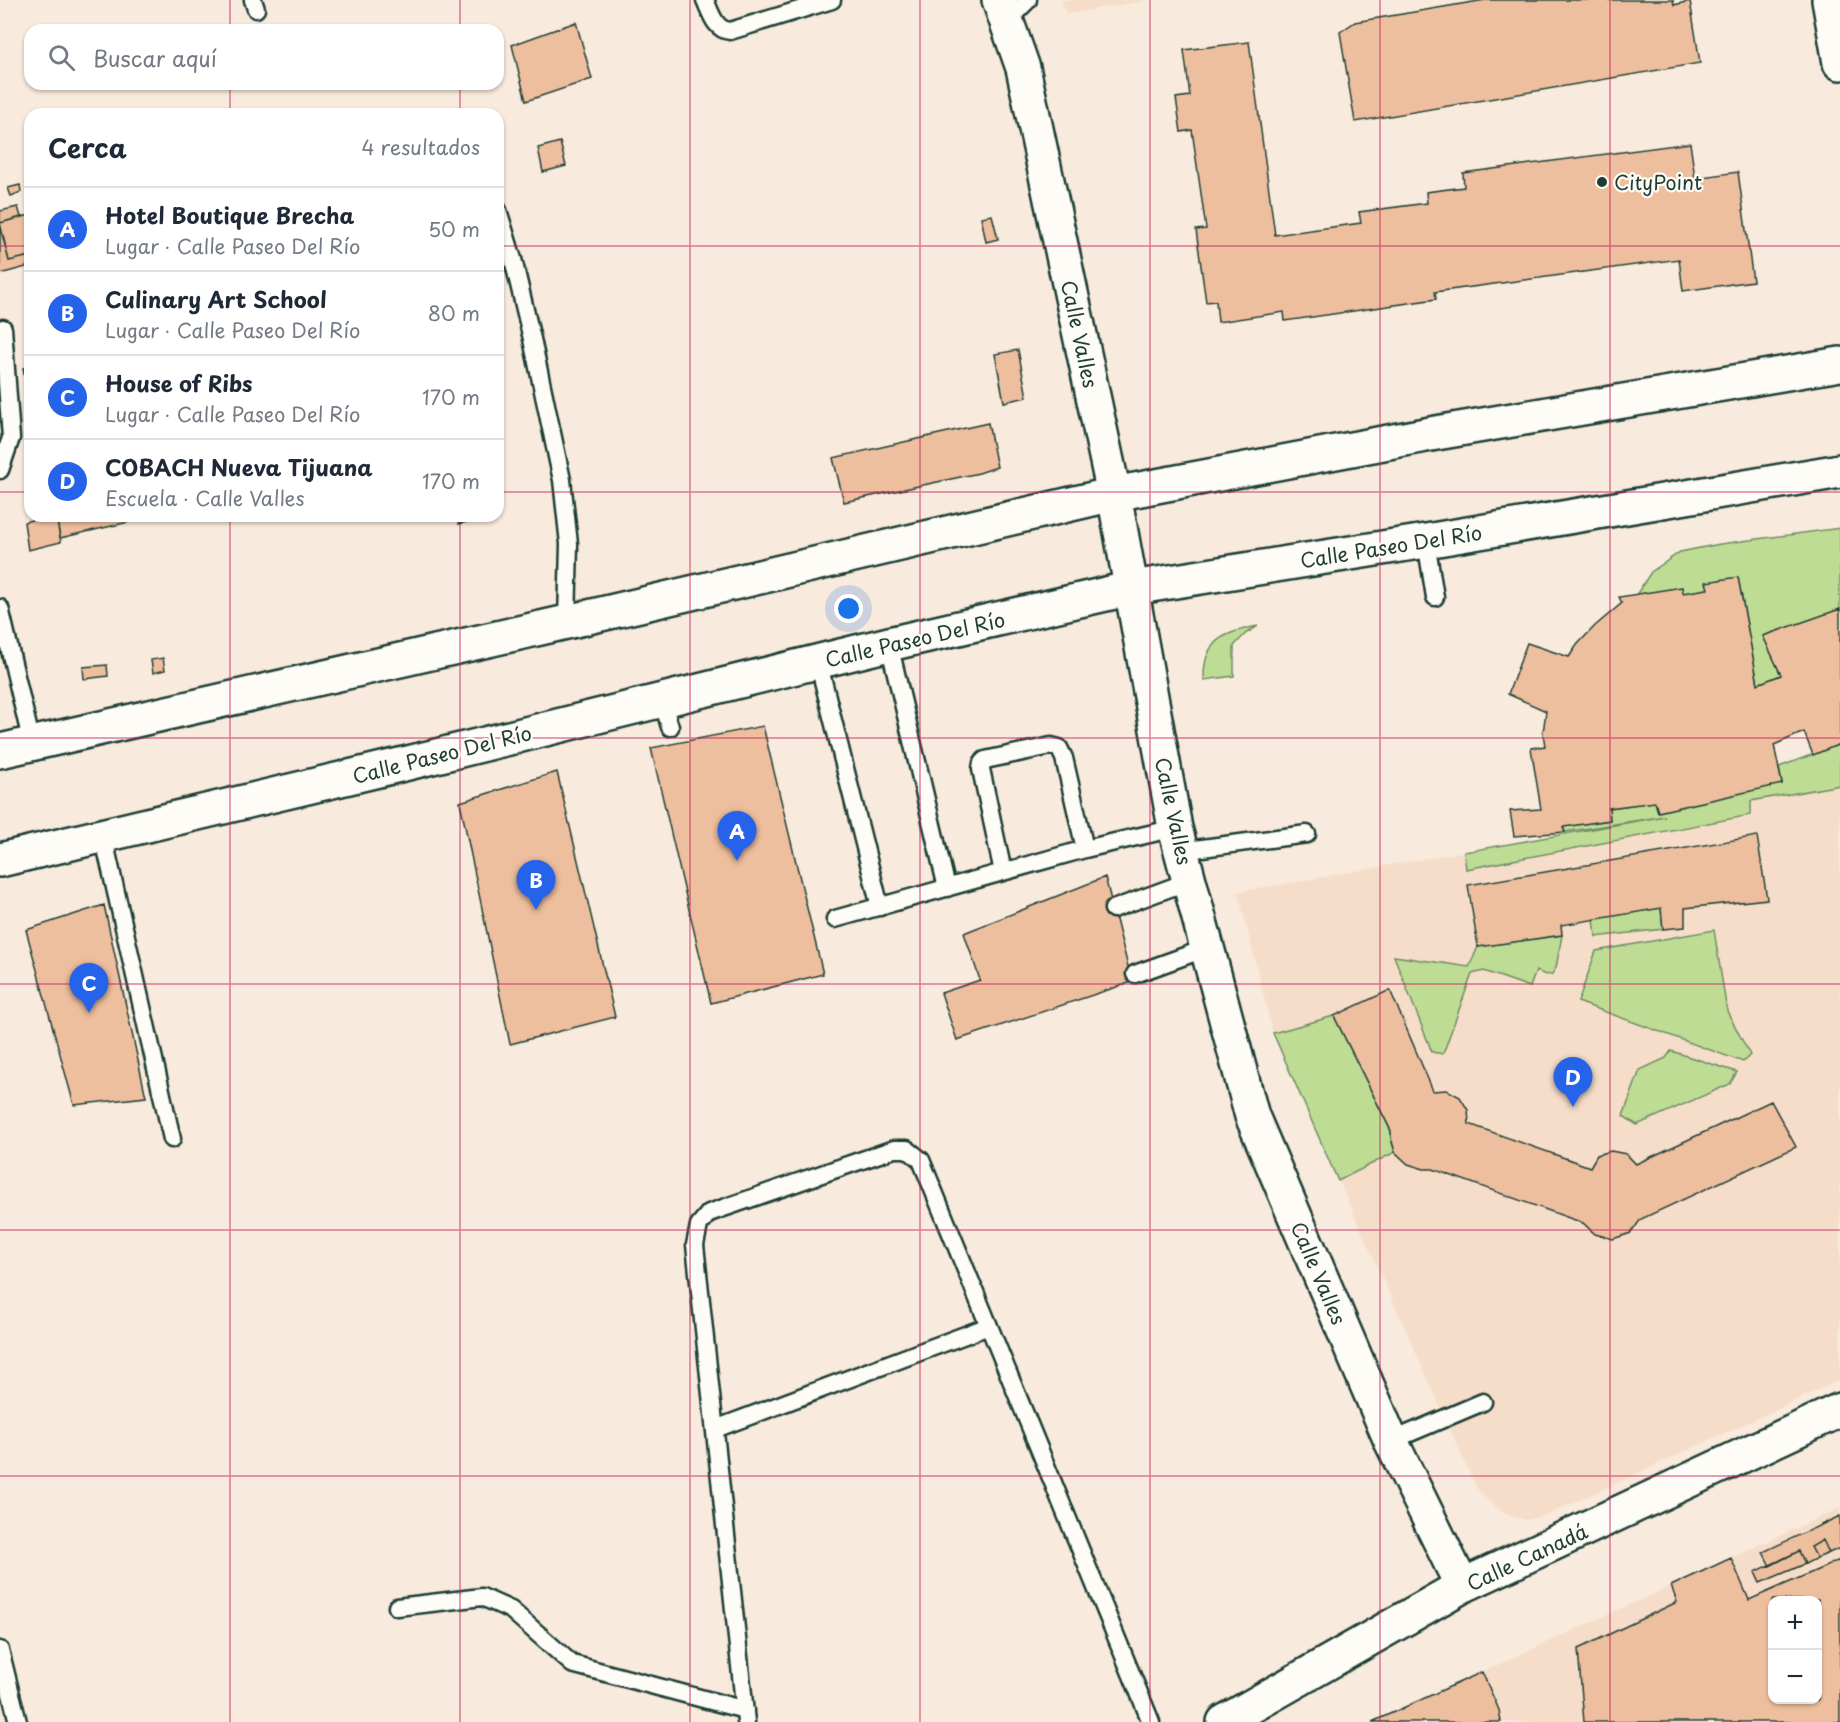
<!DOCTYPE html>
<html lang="es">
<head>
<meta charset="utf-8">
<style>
  :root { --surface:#fff; --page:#f2f2f3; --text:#1f2937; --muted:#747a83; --line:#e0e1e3; --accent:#2563eb }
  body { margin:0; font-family:"Playpen Sans",sans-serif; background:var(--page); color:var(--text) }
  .controls { position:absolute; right:18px; bottom:18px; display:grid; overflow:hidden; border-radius:12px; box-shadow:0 2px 4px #0004 }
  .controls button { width:54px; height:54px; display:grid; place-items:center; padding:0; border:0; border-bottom:2px solid var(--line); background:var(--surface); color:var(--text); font:30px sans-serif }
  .you { position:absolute; left:849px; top:609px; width:21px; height:21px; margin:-15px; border:4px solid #fff; border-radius:50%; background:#1a73e8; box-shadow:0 0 0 9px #1a73e833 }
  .badge { display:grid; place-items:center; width:39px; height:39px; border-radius:50%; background:var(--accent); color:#fff; font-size:20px; font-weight:700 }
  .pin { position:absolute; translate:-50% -50px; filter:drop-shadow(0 2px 3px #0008) }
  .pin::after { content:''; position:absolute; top:32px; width:21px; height:18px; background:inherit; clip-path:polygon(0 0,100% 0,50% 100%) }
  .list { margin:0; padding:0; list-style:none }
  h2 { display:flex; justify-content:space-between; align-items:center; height:78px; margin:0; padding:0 24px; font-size:26px }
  h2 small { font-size:20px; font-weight:400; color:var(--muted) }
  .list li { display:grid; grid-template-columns:39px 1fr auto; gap:18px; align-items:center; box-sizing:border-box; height:84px; padding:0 24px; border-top:2px solid var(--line) }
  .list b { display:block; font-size:22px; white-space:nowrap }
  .list p { margin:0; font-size:20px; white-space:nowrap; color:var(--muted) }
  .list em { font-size:20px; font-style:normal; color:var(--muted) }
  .icon { flex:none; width:33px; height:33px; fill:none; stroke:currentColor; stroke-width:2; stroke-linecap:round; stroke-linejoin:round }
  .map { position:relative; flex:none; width:1840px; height:1722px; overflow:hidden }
  .search { position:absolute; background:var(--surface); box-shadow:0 2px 4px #0004; left:24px; top:24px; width:480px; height:66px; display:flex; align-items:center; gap:15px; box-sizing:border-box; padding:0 21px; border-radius:18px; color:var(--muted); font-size:22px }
  .panel { position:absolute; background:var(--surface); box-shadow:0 2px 4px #0004; left:24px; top:108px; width:480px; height:414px; border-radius:18px }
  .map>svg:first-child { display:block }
  .built { fill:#f5ddc9; fill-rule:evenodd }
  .green { fill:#bedc94; stroke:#6e8c64; stroke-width:1.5 }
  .building { fill:#eebf9e; stroke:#1f3d34; stroke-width:1.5; fill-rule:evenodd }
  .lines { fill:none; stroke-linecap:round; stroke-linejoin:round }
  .lane-casing { stroke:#1f3d34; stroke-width:21 }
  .street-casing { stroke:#1f3d34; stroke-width:38 }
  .secondary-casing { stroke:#1f3d34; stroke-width:38 }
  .lane { stroke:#fdfcf7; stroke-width:16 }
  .street { stroke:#fdfcf7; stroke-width:33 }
  .secondary { stroke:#fdfcf7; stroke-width:33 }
  .grid { fill:none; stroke:#c2185b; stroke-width:1.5; stroke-opacity:0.55 }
  .poi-dot { fill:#1f3d34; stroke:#fdfcf7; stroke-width:2 }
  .labels { text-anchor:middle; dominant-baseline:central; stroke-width:4.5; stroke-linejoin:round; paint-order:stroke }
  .poi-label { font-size:20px; fill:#1f3d34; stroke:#fdfcf7; text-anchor:start }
  .street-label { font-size:20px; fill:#1f3d34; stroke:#fdfcf7 }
</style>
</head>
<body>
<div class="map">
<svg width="1840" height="1722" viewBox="0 0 1840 1722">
  <rect width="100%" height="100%" fill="#f8eadc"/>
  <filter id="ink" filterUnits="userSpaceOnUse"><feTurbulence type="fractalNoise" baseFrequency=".0167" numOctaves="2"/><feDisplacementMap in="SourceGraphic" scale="12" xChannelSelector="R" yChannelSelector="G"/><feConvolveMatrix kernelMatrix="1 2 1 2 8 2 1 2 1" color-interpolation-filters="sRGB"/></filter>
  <g filter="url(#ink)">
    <path class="built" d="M1061,0H1149L1067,14Z
      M1840,785V1380L1549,1514L1526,1520L1507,1515L1485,1498L1476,1487L1273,1033L1238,892Z
      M1840,1508V1722H1372L1671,1586ZM1772,1600H1818V1700H1772Z"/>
    <path class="green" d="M1840,528V609L1763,636L1781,675L1758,684L1738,577L1707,582L1708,589L1683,593L1681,587L1636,595L1651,572L1680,552L1720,544Z
      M1258,626L1245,634L1234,646V676L1204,680C1203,640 1223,633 1258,626Z
      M1840,744V785L1751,801V815L1466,869L1464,852L1665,816L1565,832L1563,827L1610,820L1609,808L1782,784L1779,767Z
      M1661,908L1663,929L1596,937L1594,919Z
      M1714,930L1727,1011L1750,1055L1743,1062L1578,1002L1596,951Z
      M1562,935L1556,968L1552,974L1546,975L1536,971L1530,987L1484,971L1472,974L1443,1054L1432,1052L1394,956L1469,967L1478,947Z
      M1334,1016L1391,1131V1139L1395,1152L1338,1181L1273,1033Z
      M1671,1051L1737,1072L1730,1084L1637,1125L1623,1116L1640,1070L1666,1058Z"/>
    <path class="building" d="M1485,0H1673L1674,5L1690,1L1700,63L1355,122L1340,32L1355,22Z
      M576,22L592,79L526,101L512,45Z
      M1249,42L1275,235L1361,223L1359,212L1427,203L1426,192L1464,187L1463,173L1690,143L1695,178L1738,172L1753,281L1683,291L1679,259L1435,292L1436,299L1285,321L1284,312L1218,322L1216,301L1206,302L1196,230L1206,229L1192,130L1181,132L1176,98L1190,96L1184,50Z
      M560,142L566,166L543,172L538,148Z
      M20,185L21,192L11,196L8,188Z
      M18,207L21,217L0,223V211Z
      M30,215V256L9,261L0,223Z
      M992,215L998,239L986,242L981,217Z
      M0,226L9,261L30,256V266L0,274Z
      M1018,350L1027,397L1004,402L995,354Z
      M30,367V388L27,389L23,368Z
      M988,423L997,467L979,473L844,502L833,458Z
      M48,516H56L61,542L28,550L24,522Z
      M56,516H127L129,522L60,538Z
      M457,516H485V517L459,524Z
      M1738,577L1758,684L1781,675L1763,636L1840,609V744L1813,755L1804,732L1774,745L1782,784L1658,812L1655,802L1609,808L1610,820L1563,827L1565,832L1514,836L1510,811L1541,809L1531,748L1545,746L1543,733L1546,711L1508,694L1527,643L1569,657L1577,645L1595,626L1622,603L1619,597L1682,587L1683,593L1708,589L1706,582Z
      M163,658L165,670L153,673L151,660Z
      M107,665L108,676L84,679L83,667Z
      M763,726L823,974L711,1003L651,748Z
      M557,772L615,1017L510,1044L460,802Z
      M1757,836L1767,899L1685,908V927L1663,929L1661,908L1561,925L1562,935L1478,947L1468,885Z
      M1105,877L1132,982L957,1040L941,993L980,980L964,933Z
      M104,905L146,1097L74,1105L26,930Z
      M1390,990L1433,1091L1447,1090L1460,1097L1468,1110L1469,1124L1590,1167L1597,1155L1611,1151L1626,1154L1636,1164L1771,1101L1796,1147L1641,1219L1631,1233L1613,1239L1595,1234L1583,1223L1433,1169H1424L1408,1164L1395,1152L1391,1138V1131L1334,1016Z
      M1840,1516V1548L1829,1553L1823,1540L1811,1547L1817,1558L1805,1564L1799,1551L1770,1566L1763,1552Z
      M1823,1540L1829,1553L1817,1558L1811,1547Z
      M1799,1551L1805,1564L1760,1583L1755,1572Z
      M1731,1558L1749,1600L1840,1560V1722H1584L1578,1649L1677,1602L1671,1586ZM1772,1600H1818V1700H1772Z
      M1482,1672L1499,1710L1501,1722H1372Z"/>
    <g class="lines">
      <defs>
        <path id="lane" d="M253,0L256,9
          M705,0C711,13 715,30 730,31L832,0
          M1006,22L1028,0
          M498,210L513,259L532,339L562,480L569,544L567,622
          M0,470L11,438L3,328
          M1426,541L1435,597
          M0,608L32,744
          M889,644L947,888
          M818,661L880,907
          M662,700L670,727
          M103,835L172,1139
          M1180,851L1307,834
          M1003,872L981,769L982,763L985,760L1051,746L1059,748L1064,758L1085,849
          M1113,909L1189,881
          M835,919L1085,849L1175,828
          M1135,974L1207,948
          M715,1429L989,1326
          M1391,1441L1483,1402
          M397,1607L482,1597L511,1610L572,1664L745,1710
          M0,1650L18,1722
          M746,1722L695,1245L699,1225L709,1213L894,1149H907L921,1160L1151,1722"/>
        <path id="street" d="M1829,0L1840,63"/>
        <path id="secondary" d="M999,0L1023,68L1114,494L1175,828L1252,1116L1391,1441L1462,1586
          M0,751L567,622L1114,494L1436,433L1840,364
          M0,860L408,763L889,644L1132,588L1426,541L1840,471
          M1224,1722L1462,1586L1840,1410"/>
      </defs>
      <use href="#lane" class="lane-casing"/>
      <use href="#street" class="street-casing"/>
      <use href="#secondary" class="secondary-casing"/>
      <use href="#lane" class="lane"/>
      <use href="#street" class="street"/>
      <use href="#secondary" class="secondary"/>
    </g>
  </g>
  <path class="grid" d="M230,0V30M460,0V30M690,0V1722M920,0V1722M1150,0V1722M1380,0V1722M1610,0V1722M230,84V114M460,84V114M0,246H30M498,246H1840M0,492H30M498,492H1840M230,516V1722M460,516V1722M0,738H1840M0,984H1840M0,1230H1840M0,1476H1840"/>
  <circle class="poi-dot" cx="1602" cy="182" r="6"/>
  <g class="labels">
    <g class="poi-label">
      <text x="1614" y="182">CityPoint</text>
    </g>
    <g class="street-label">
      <text transform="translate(1080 334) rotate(78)">Calle Valles</text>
      <text transform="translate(1391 546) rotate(-9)">Calle Paseo Del Río</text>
      <text transform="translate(915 639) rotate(-13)">Calle Paseo Del Río</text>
      <text transform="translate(442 754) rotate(-14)">Calle Paseo Del Río</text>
      <text transform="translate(1174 811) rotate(78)">Calle Valles</text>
      <text transform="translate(1319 1273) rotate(67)">Calle Valles</text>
      <text transform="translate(1527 1557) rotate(-25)">Calle Canadá</text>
    </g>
  </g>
</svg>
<div class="controls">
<button>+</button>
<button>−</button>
</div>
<div class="you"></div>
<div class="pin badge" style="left:737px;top:861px">A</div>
<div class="pin badge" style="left:536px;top:910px">B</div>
<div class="pin badge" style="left:89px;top:1013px">C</div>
<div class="pin badge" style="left:1573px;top:1107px">D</div>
<div class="search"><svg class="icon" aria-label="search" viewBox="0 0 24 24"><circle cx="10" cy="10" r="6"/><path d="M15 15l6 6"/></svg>Buscar aquí</div>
<section class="panel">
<h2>Cerca<small>4 resultados</small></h2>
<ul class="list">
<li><span class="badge">A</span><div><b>Hotel Boutique Brecha</b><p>Lugar · Calle Paseo Del Río</p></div><em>50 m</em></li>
<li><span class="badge">B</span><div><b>Culinary Art School</b><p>Lugar · Calle Paseo Del Río</p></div><em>80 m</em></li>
<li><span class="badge">C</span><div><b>House of Ribs</b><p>Lugar · Calle Paseo Del Río</p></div><em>170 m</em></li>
<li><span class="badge">D</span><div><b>COBACH Nueva Tijuana</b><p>Escuela · Calle Valles</p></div><em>170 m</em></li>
</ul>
</section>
</div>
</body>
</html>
